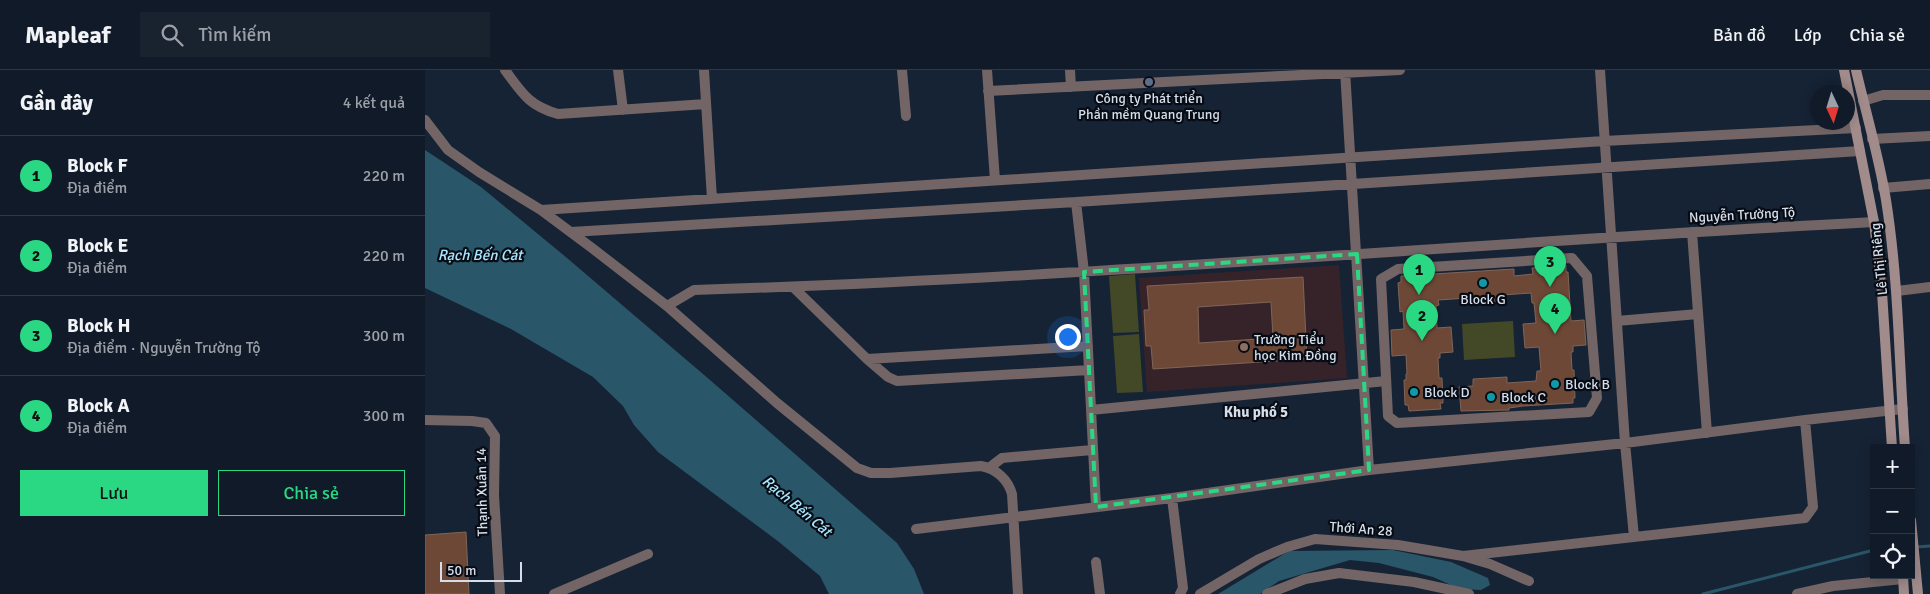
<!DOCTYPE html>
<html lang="vi">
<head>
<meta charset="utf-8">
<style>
  :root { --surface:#101a28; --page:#192330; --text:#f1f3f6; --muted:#9ca1a8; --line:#303845; --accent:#2ad884 }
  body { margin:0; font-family:Signika,sans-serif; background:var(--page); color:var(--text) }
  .controls { position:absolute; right:15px; bottom:15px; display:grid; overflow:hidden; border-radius:0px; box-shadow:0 2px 12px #0003 }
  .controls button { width:45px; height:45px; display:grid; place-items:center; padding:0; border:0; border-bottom:1px solid var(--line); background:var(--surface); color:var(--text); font:25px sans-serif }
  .compass { position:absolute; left:1385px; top:15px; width:45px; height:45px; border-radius:50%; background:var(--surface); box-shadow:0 2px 12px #0003; rotate:176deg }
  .scale { position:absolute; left:15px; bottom:12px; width:82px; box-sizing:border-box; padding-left:5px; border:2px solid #d4dde9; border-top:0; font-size:14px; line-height:18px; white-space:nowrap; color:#d4dde9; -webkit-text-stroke:4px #070c14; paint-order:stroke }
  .you { position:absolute; left:642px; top:266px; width:18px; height:18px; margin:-12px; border:4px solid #fff; border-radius:50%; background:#1a73e8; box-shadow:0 0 0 8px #1a73e833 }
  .badge { display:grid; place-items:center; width:32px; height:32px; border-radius:50%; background:var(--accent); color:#111; font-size:16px; font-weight:700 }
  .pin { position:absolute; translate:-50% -41px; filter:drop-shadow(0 1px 2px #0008) }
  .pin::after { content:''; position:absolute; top:26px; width:18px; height:15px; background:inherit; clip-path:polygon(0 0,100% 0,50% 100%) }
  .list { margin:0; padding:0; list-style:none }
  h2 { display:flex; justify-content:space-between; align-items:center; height:65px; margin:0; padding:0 20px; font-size:21px }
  h2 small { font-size:16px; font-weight:400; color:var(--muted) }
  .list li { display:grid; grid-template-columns:32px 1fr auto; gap:15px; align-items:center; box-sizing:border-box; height:80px; padding:0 20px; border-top:1px solid var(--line) }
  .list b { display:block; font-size:19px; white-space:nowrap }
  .list p { margin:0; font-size:16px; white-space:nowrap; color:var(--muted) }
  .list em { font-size:16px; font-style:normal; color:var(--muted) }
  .actions { display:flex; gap:10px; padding:15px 20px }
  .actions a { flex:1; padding:11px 0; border:1px solid var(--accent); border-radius:0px; text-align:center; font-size:18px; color:var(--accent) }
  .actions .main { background:var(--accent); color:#111 }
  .icon { flex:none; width:28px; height:28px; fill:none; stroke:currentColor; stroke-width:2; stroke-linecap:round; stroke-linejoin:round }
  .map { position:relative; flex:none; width:1505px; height:524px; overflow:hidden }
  header { display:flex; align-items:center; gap:30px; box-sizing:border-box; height:70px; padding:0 25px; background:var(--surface); border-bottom:1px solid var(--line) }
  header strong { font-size:24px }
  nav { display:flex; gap:28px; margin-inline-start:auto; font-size:18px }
  .search { width:350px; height:45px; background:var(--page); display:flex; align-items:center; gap:12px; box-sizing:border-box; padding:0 18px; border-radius:0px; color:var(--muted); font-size:19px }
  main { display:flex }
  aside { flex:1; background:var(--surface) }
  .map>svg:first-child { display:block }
  .education { fill:#362329 }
  .green { fill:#434926 }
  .water { fill:#295769 }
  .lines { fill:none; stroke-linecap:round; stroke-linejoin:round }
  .stream { stroke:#295769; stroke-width:3 }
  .building { fill:#6e4837; stroke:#7f6558; fill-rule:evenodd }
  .street { stroke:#736565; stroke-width:10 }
  .secondary { stroke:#a18b8b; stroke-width:10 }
  .marked { fill:none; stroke:#2ad884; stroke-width:4; stroke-dasharray:10 6; stroke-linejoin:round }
  .service-dot { fill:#5c6f8a; stroke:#070c14; stroke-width:2 }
  .culture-dot { fill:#0f9aa8; stroke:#070c14; stroke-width:2 }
  .education-dot { fill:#8d6e63; stroke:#070c14; stroke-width:2 }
  .labels { text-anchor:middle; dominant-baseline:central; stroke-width:4.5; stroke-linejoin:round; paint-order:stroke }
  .poi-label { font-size:14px; fill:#d4dde9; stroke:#070c14; text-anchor:start }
  .street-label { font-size:14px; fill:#d4dde9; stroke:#070c14 }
  .water-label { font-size:15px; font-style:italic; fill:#a9e6ff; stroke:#070c14 }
  .neighbourhood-label { font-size:15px; font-weight:bold; fill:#d4dde9; stroke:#070c14 }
</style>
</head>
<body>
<header>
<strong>Mapleaf</strong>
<div class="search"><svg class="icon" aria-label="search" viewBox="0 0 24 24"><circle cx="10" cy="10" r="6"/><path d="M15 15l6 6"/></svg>Tìm kiếm</div>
<nav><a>Bản đồ</a><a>Lớp</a><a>Chia sẻ</a></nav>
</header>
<main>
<aside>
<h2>Gần đây<small>4 kết quả</small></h2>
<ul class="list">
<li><span class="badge">1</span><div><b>Block F</b><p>Địa điểm</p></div><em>220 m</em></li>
<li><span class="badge">2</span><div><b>Block E</b><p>Địa điểm</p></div><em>220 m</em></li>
<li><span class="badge">3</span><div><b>Block H</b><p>Địa điểm · Nguyễn Trường Tộ</p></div><em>300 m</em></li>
<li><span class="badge">4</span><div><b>Block A</b><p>Địa điểm</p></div><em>300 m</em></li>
</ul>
<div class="actions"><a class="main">Lưu</a><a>Chia sẻ</a></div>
</aside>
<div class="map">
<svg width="1505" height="524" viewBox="0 0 1505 524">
  <rect width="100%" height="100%" fill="#162335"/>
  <path class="education" d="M914,195L922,308L722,322L714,208Z"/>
  <path class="green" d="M710,204L714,262L688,263L684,206Z
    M1088,251L1090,287L1039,290L1037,254Z
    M714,264L718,322L692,323L688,266Z"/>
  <path class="water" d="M0,80L56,117L142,188L285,310L472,473L489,499L499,524H404L395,506L354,472L233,382L209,355L198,336L168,307L86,259L0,218Z
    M968,480L1026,492L1063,508L1065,515L1056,520L1035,519L1008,507L954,493L925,490L854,511L835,524H793L864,481Z"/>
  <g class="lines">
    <path class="stream" d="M1491,477L1505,476
      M1278,524L1449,480"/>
  </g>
  <path class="building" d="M1141,195V202H1143L1146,251L1159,250L1161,275L1148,276V282H1146L1147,300H1149L1150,328H1148V333L1098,336L1084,338V340L1036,341L1034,317L1048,316V309L1082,307V313L1111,311L1112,301H1116L1114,277L1100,278L1098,254L1111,253L1109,233H1107L1106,223L1077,225V231L1043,234V228L1013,230L1014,235L1011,236L1012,258L1026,257L1028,282L1015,283V288H1013L1014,308H1017L1018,333H1015L1016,339L984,341L983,335H980L979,310H981V304H982L981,285L967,286L966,260L979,259L978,241L975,242L973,213L976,212V206L1089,199V206L1108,204L1107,198Z
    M878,207L882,289L728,299L726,276H721L719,240H724L722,216ZM846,232L848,268L774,273L773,237Z
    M41,462L44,524H0V465Z"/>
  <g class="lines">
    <path class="street" d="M80,0C97,23 104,36 133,44L281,34
      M193,0L198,40
      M279,0L287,129
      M477,0L481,46
      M562,0L570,110
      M645,0L646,17
      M920,0L944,400
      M1175,0L1200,373L1209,467
      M563,21L975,0
      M1438,31L1458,25H1505
      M0,50L23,80L54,102L116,140L167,178L242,236L352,333L432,398L446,403H465L556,396C572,399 583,410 587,424L593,524
      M1447,69L1505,66
      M1458,118L1505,114
      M651,132L659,202L671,437
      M116,140L1179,71L1431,58
      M146,162L651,132L1435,81
      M1267,162L1282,363
      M1147,188L1162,206L1172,328L1164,342L972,353L963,346L956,209L973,199Z
      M368,217L442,289L463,307L472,311L664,300
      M1472,221L1505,217
      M242,236L269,220C663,208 1055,172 1449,152
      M1192,251L1273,244
      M442,289L663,276
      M666,340L961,311
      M0,350L47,351L61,353L70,366L69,425L75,524
      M564,398L577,388L667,380
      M747,428L758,518L755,524
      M491,459L747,428L944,400L1200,373L1380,350L1478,339
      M1038,486L1380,448L1388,437L1380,350
      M671,492L675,524
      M129,524L223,484
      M775,524L834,489L862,477L890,469L973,475L1038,486L1065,494L1104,511
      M842,524L880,509L914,503L989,512L1044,524
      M1372,524L1408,516L1478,509"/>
    <path class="secondary" d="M1419,0L1449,152L1457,222L1467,378
      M1431,0C1441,43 1454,87 1461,130C1474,212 1474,295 1480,378
      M1486,450L1493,524
      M1478,505L1479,524"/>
  </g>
  <path class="marked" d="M932,184L944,400L671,437L659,202Z"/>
  <circle class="service-dot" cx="724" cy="12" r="5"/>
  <g class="culture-dot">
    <circle cx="1058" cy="213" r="5"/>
    <circle cx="1130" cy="314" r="5"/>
    <circle cx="989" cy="322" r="5"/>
    <circle cx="1066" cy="327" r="5"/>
  </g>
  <circle class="education-dot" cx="819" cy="277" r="5"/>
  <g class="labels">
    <g class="poi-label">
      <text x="724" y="28" text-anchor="middle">Công ty Phát triển<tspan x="724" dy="16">Phần mềm Quang Trung</tspan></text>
      <text x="1058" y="229" text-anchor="middle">Block G</text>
      <text x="829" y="269">Trường Tiểu<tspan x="829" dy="16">học Kim Đồng</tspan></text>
      <text x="1140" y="314">Block B</text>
      <text x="999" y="322">Block D</text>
      <text x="1076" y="327">Block C</text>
    </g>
    <g class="street-label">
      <text transform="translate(1317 145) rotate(-3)">Nguyễn Trường Tộ</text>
      <text transform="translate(1454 189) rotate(-96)">Lê Thị Riêng</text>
      <text transform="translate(57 422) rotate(-91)">Thạnh Xuân 14</text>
      <text transform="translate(936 459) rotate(4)">Thới An 28</text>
    </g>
    <g class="water-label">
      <text x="55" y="185">Rạch Bến Cát</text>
      <text transform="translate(372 436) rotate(40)">Rạch Bến Cát</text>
    </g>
    <g class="neighbourhood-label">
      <text x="831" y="342">Khu phố 5</text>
    </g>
  </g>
</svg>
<div class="controls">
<button>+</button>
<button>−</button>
<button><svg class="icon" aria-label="locate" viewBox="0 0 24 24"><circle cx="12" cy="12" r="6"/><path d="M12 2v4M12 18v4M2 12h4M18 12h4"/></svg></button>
</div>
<svg class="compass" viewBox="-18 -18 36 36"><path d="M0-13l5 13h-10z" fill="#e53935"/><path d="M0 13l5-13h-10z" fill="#9ca1a8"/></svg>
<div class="scale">50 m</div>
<div class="you"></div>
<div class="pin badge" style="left:994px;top:225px">1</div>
<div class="pin badge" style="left:997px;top:271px">2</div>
<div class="pin badge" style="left:1125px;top:217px">3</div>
<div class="pin badge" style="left:1130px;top:264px">4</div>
</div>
</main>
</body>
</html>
